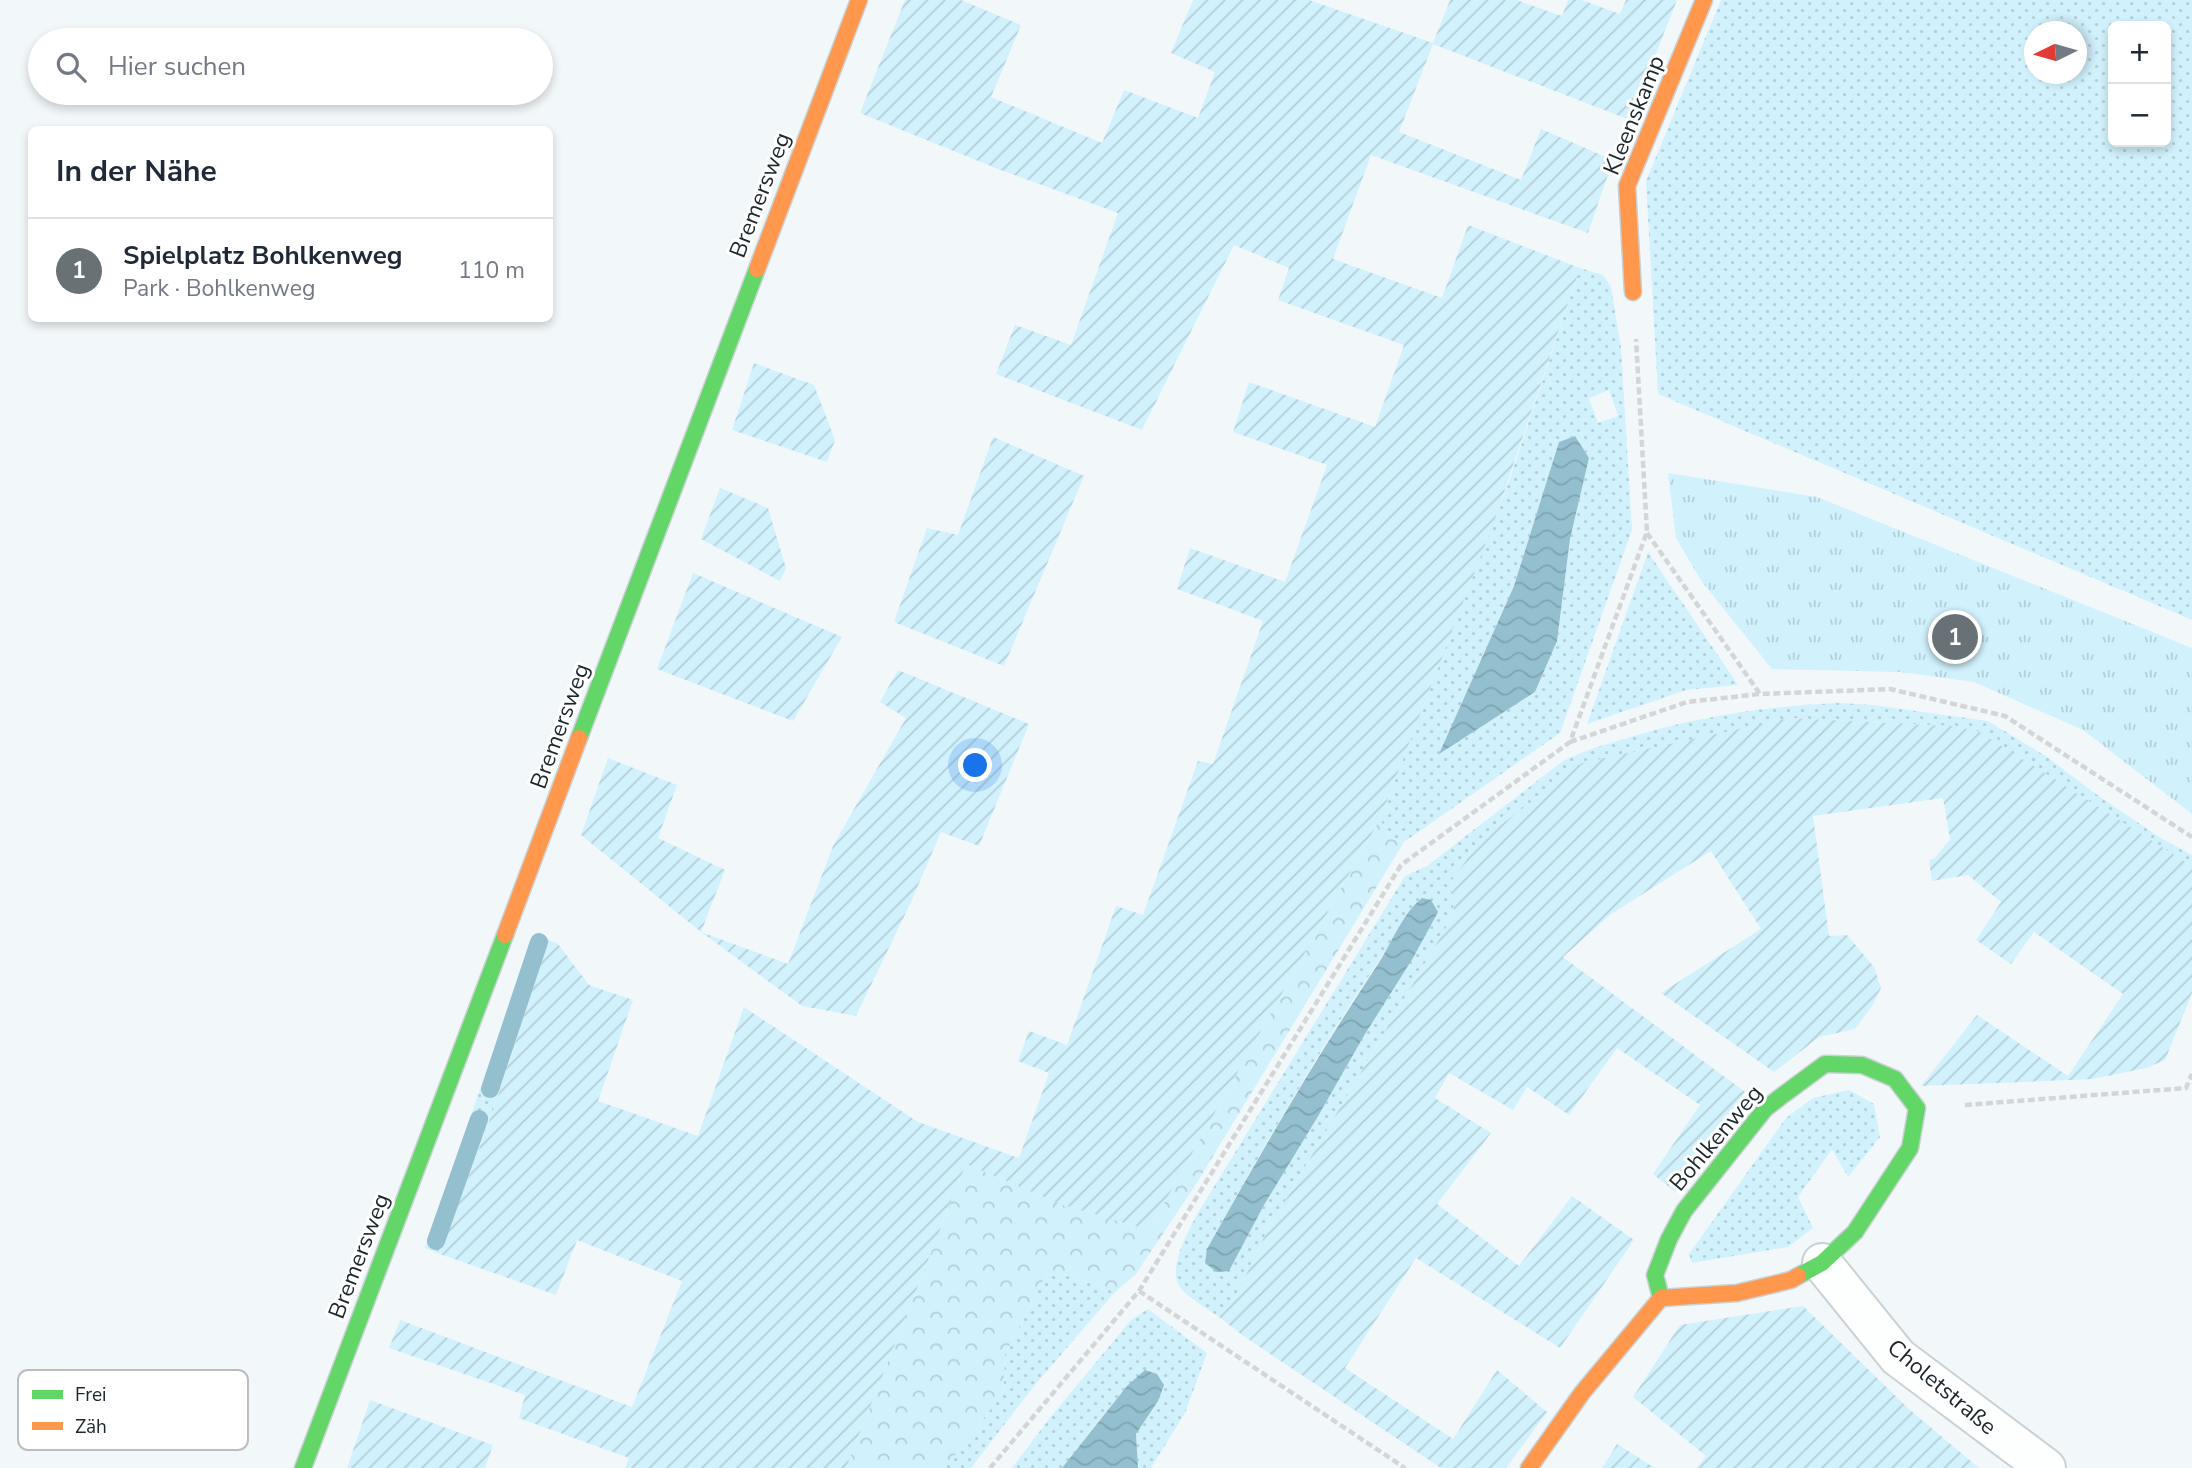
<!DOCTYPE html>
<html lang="de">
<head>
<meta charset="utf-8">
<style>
  :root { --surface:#fff; --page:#f2f2f3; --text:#1f2937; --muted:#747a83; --line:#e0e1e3; --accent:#687175 }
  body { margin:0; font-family:"Nunito Sans",sans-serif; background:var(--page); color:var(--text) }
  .controls { position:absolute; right:21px; top:21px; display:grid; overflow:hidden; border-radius:10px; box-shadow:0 4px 10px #0003 }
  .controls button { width:63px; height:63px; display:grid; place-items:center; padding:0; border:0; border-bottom:2px solid var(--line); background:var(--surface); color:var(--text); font:35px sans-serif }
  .compass { position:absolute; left:2024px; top:21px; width:63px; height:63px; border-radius:50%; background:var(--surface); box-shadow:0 4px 10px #0003; rotate:265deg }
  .you { position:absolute; left:976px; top:766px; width:24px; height:24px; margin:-18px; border:5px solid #fff; border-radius:50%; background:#1a73e8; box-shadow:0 0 0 10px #1a73e833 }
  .badge { display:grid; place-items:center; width:46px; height:46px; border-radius:50%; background:var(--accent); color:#fff; font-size:23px; font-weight:700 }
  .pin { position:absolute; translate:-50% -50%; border:4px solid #fff; box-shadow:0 2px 7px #0006 }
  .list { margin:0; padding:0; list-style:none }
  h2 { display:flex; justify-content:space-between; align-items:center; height:91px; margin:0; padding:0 28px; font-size:30px }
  h2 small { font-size:23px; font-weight:400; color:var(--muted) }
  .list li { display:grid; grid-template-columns:46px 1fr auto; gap:21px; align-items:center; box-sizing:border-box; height:105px; padding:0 28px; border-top:2px solid var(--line) }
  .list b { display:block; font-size:26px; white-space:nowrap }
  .list p { margin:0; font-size:23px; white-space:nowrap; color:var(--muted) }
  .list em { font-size:23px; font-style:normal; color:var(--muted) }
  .icon { flex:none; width:38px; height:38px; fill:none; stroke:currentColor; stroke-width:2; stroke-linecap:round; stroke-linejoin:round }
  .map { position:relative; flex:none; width:2192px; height:1468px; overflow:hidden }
  .search { position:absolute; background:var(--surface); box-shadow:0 4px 10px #0003; left:28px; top:28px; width:525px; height:77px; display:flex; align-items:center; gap:18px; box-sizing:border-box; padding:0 24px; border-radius:38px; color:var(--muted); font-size:26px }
  .panel { position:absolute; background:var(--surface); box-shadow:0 4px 10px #0003; left:28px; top:126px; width:525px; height:196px; border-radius:10px }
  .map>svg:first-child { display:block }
  .grass { fill:url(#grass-dots); fill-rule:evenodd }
  .forest { fill:url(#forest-crowns) }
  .park { fill:url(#park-tufts) }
  .garden { fill:url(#garden-furrows) }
  .water { fill:url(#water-waves) }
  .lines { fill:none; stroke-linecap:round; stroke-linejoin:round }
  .stream { stroke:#94bfce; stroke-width:18 }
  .street-casing { stroke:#c9d1d4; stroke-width:42 }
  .fast-casing { stroke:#c9d1d4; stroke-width:19 }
  .slow-casing { stroke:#c9d1d4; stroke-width:19 }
  .path { stroke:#d3d5d6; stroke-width:4.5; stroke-dasharray:7 3.5; stroke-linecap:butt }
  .street { stroke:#fdfefe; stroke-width:38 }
  .fast { stroke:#63d668; stroke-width:16 }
  .slow { stroke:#ff974d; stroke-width:16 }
  .labels { text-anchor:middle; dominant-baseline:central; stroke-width:6; stroke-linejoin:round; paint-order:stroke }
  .street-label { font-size:23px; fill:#1d282d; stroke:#fff }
  .key { fill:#fff; stroke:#bbbec0; stroke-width:2 }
  .key-label { font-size:19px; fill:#1d282d }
</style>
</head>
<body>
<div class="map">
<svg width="2192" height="1468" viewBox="0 0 2192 1468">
  <defs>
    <pattern id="grass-dots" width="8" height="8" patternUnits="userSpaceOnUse" patternTransform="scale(1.75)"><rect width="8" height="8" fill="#d1f1fc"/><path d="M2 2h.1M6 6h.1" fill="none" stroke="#b3cfd8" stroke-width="1.8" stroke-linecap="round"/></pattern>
    <pattern id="forest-crowns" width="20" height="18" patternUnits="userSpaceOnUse" patternTransform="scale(1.75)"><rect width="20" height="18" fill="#d1f1fc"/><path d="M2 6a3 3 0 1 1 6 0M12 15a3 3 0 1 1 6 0" fill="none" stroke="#b3cfd8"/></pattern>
    <pattern id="park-tufts" width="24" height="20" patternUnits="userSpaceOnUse" patternTransform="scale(1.75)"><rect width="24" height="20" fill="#d1f1fc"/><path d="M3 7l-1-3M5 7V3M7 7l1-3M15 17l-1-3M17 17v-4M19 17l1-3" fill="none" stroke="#b3cfd8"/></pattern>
    <pattern id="garden-furrows" width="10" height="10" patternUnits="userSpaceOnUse" patternTransform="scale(1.75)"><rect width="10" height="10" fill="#d1f1fc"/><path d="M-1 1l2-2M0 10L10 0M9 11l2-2" fill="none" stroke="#b3cfd8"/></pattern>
    <pattern id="water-waves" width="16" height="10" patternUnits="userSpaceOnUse" patternTransform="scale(1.75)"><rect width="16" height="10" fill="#94bfce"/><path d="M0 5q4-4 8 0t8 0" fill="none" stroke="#7fa4b1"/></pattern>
  </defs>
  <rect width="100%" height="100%" fill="#f2f8fa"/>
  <path class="grass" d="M1721,0H2192V620L1658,394L1646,181ZM2113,26H2166V142H2113ZM2035,32H2076V74H2035Z
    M1580,268L1603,275L1611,287L1621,348L1632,530L1560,733L1404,842L1391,839L1380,819L1508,484ZM1609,390L1618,416L1598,423L1589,398ZM1575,436L1589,458L1570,539L1557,641L1535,692L1440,753L1514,586L1559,442Z
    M1648,552L1738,685L1686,690L1587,724Z
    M1839,703L1873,705L1988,721L2047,757L2093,792L2159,837L2192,855V866L1978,732L1952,726L1790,718L1480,841L1452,880L1454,914L1266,1233L1235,1298L1219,1317C1207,1308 1192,1300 1182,1290C1165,1271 1187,1235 1196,1216L1405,876L1427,866L1563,761C1583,751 1603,745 1624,739C1694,717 1766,706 1839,703ZM1414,905L1365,1034L1317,1118L1264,1205L1229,1271L1207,1249C1249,1173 1293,1096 1339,1022C1364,983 1390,945 1414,905Z
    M534,934L549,940L493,1111L440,1254L425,1248Z
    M1849,1090L1874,1104L1880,1137L1848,1177L1832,1149L1798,1197L1813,1228L1788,1247L1692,1263L1689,1254L1786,1118L1813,1098Z
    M1049,1269L1115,1292L1034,1386L971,1468H945L1003,1393L1005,1354Z
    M1148,1309L1207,1353L1185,1413L1151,1468H1138L1136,1434L1158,1401L1127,1386L1062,1468H1012L1049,1419L1131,1320Z"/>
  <path class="forest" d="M1380,819L1391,839L1404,842L1193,1189L1135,1275L1115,1292L1049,1269L1005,1354L1003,1393L945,1468H846L966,1164L1063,1205L1149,1230Z"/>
  <path class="park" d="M1668,473L1817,497L2192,648V814L2083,730L1974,682L1900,672L1772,669L1702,582L1676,538Z"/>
  <path class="garden" d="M905,0H961L1021,25L991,97L1102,143L1124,90L1198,118L1215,72L1171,53L1193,0H1309L1433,43L1450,0H1516L1562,16L1568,0H1582L1620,14L1626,0H1677L1630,120L1433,44L1399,132L1521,180L1541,129L1613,160L1588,233L1371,155L1333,259L1442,298L1468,225L1580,268L1495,519L1380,819L1149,1230L1063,1205L966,1164L846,1468H625L629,1458L519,1418L525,1395L389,1348L400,1320L632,1407L682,1281L577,1240L556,1295L440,1254L493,1111L549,940L558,944L589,985L633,1000L598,1101L698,1136L744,1007L918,1122L1019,1158L1049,1073L1018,1061L1029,1031L1067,1045L1116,906L1143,915L1198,761L1213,764L1263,621L1177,589L1190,548L1285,582L1327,465L1233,432L1249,382L1375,427L1404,345L1278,300L1289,268L1234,245L1142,430L996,374L1015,325L1071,345L1118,213L998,169L860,113Z
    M754,363L814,385L835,440L827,462L732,430Z
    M993,437L1084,476L1004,666L894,622L927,528L958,535Z
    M720,488L768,508L786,568L780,581L701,539Z
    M693,573L842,637L793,721L657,669Z
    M898,670L1029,724L979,846L941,832L911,902L856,1016L802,1006L701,932L581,835L608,758L677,785L658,838L725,870L701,932L788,964L833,846L906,718L880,702Z
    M1790,718L1952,726L1978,731L2192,866V993L2165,1060L2146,1068L2093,1079L1921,1086L1977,1015L2068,1076L2123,994L2034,932L2011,964L1976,940L2001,902L1968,875L1932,881L1929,860L1935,858L1950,839L1943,798L1813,816L1829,936L1847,935L1874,967L1881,988L1872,1006L1855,1029L1819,1037L1774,1072L1661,993L1761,929L1711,851L1611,914L1563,957L1745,1092L1675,1192L1653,1174L1700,1105L1617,1048L1569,1115L1527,1087L1513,1110L1449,1073L1435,1098L1491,1133L1437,1204L1519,1266L1572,1196L1634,1240L1560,1348L1416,1258L1345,1368L1453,1439L1497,1370L1547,1412L1506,1468H1441L1242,1335L1219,1317L1235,1298L1266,1233L1454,914L1452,880L1480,841L1582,763Z
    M1803,1306L1910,1410L1979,1468H1697L1706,1456L1633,1397L1680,1325Z
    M370,1400L493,1445L485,1468H347Z
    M1617,1444L1655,1468H1602Z"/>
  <path class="water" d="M1575,436L1589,458L1570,539L1557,641L1535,692L1439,754L1514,586L1559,442Z
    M1422,898L1431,900L1438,912L1413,958L1365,1034L1317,1118L1264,1205L1229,1271L1217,1272L1205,1263L1207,1249C1261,1152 1317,1056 1378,964C1392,943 1402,914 1422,898Z
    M1145,1370L1157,1374L1164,1385L1158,1401L1136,1434L1138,1468H1062L1127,1386Z"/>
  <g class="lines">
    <path class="stream" d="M490,1089L539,942
      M436,1241L479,1119"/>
    <defs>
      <path id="street" d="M1822,1263L1898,1357L2046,1468"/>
      <path id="fast" d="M579,738L757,269
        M1661,1298L1655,1275L1669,1239L1684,1211L1765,1109L1783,1095L1825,1064L1862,1065L1895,1079L1917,1108L1910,1148L1855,1232L1822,1263L1798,1276
        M303,1468L505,935"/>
      <path id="slow" d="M757,269L859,0
        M1633,292L1627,186L1704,0
        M505,935L579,738
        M1529,1468L1582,1393L1661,1298L1737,1293L1791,1280L1798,1276"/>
    </defs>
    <use href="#street" class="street-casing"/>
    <use href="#fast" class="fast-casing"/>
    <use href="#slow" class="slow-casing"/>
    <path class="path" d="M1647,533L1760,694L1890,689L2005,716L2192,837
      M1570,742L1687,702L1760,694
      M1965,1105L2186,1088L2192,1074
      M1139,1291L1405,1468
      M990,1468L1139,1291L1401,865L1570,742L1647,532L1636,339"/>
    <use href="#street" class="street"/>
    <use href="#fast" class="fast"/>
    <use href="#slow" class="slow"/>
  </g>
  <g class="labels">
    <g class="street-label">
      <text transform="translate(1634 115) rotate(-68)">Kleenskamp</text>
      <text transform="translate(760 195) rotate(-69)">Bremersweg</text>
      <text transform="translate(560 726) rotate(-70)">Bremersweg</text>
      <text transform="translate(1716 1138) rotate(-50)">Bohlkenweg</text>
      <text transform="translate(359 1256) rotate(-69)">Bremersweg</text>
      <text transform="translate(1942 1387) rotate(40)">Choletstraße</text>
    </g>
  </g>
  <rect x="18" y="1370" width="230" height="80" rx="10" class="key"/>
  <rect x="32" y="1390" width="31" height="9" fill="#63d668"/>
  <rect x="32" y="1422" width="31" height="8" fill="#ff974d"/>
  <g class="key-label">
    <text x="75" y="1401">Frei</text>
    <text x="75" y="1433">Zäh</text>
  </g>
</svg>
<div class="controls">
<button>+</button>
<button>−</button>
</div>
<svg class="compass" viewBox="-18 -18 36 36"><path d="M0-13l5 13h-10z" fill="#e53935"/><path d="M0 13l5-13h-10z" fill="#747a83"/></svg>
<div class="you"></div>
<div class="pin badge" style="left:1955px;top:637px">1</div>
<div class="search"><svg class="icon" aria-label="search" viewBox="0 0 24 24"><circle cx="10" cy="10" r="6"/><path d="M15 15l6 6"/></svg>Hier suchen</div>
<section class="panel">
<h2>In der Nähe<small></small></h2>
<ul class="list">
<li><span class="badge">1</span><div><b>Spielplatz Bohlkenweg</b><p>Park · Bohlkenweg</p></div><em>110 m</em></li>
</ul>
</section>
</div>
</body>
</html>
